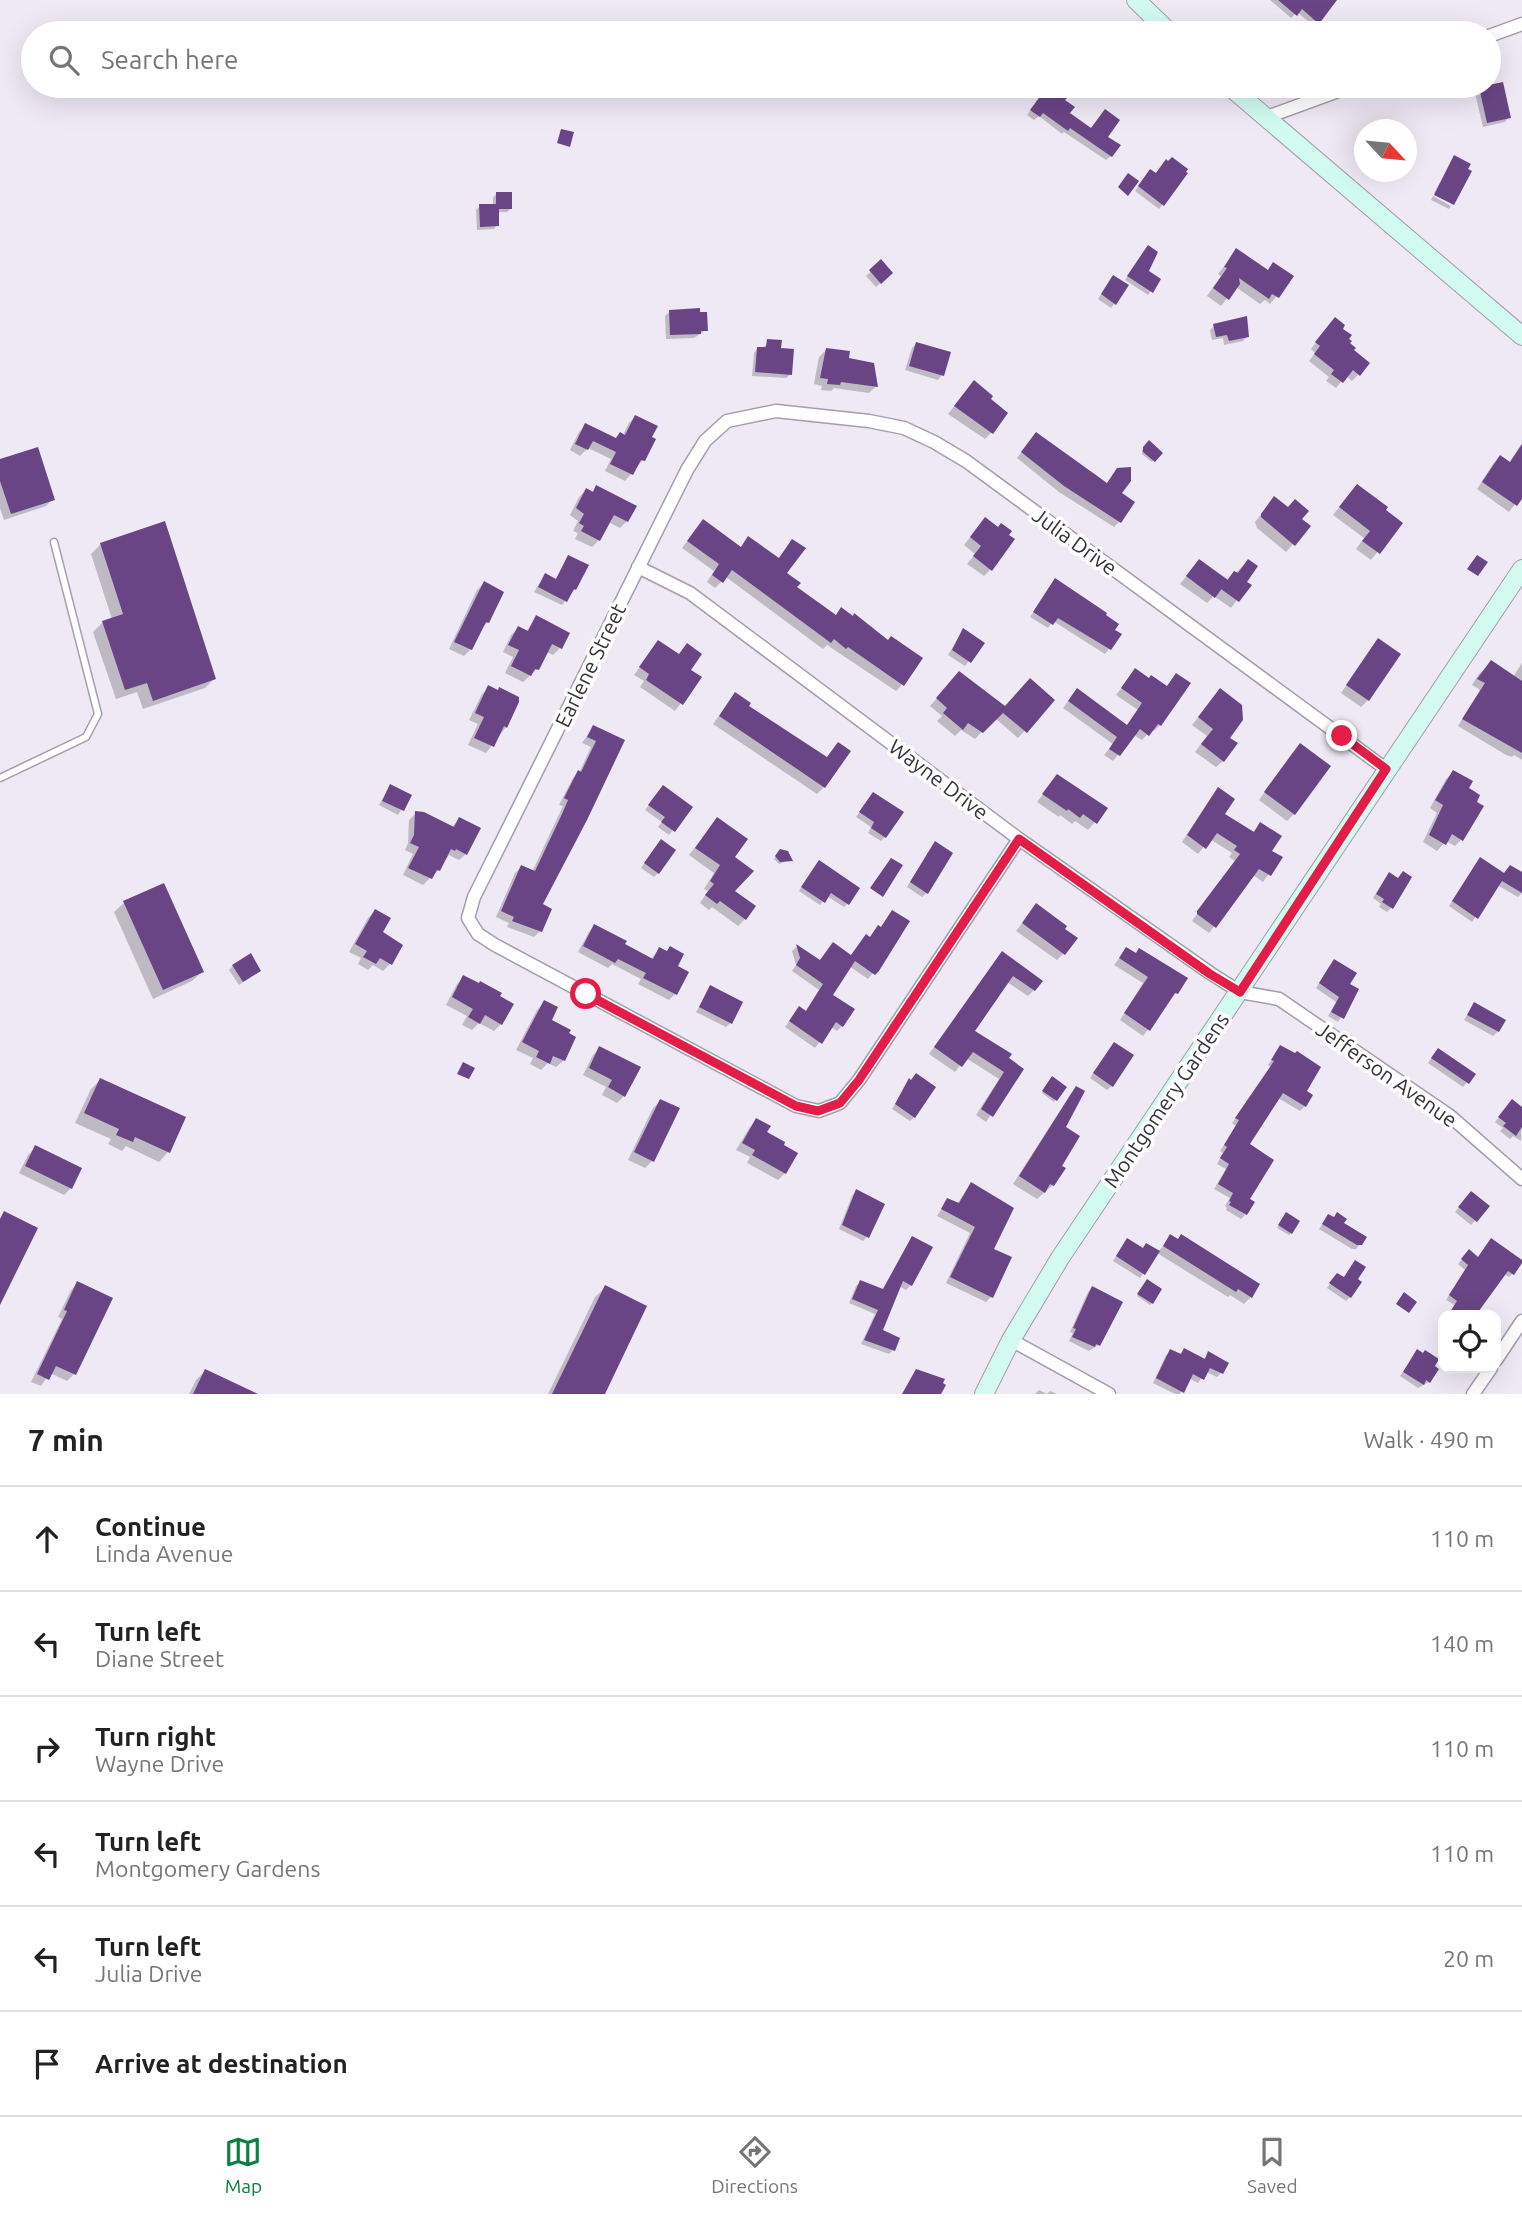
<!DOCTYPE html>
<html lang="en">
<head>
<meta charset="utf-8">
<style>
  :root { --surface:#fff; --page:#f6f6f6; --text:#222; --muted:#767676; --line:#e0e0e0; --accent:#0b8043 }
  body { margin:0; font-family:Ubuntu,sans-serif; background:var(--page); color:var(--text) }
  .controls { position:absolute; right:21px; bottom:21px; display:grid; overflow:hidden; border-radius:14px; box-shadow:0 7px 28px #0002 }
  .controls button { width:63px; height:63px; display:grid; place-items:center; padding:0; border:0; border-bottom:2px solid var(--line); background:var(--surface); color:var(--text); font:35px sans-serif }
  .compass { position:absolute; left:1354px; top:119px; width:63px; height:63px; border-radius:50%; background:var(--surface); box-shadow:0 7px 28px #0002; rotate:116deg }
  .stop { position:absolute; width:21px; height:21px; margin:-16px; border:5px solid #e11d48; border-radius:50%; background:#fff }
  .stop.end { background:#e11d48; border-color:#fff; box-shadow:0 2px 7px #0008 }
  .list { margin:0; padding:0; list-style:none }
  h2 { display:flex; justify-content:space-between; align-items:center; height:91px; margin:0; padding:0 28px; font-size:30px }
  h2 small { font-size:23px; font-weight:400; color:var(--muted) }
  .list li { display:grid; grid-template-columns:46px 1fr auto; gap:21px; align-items:center; box-sizing:border-box; height:105px; padding:0 28px; border-top:2px solid var(--line) }
  .list b { display:block; font-size:26px; white-space:nowrap }
  .list p { margin:0; font-size:23px; white-space:nowrap; color:var(--muted) }
  .list em { font-size:23px; font-style:normal; color:var(--muted) }
  .icon { flex:none; width:38px; height:38px; fill:none; stroke:currentColor; stroke-width:2; stroke-linecap:round; stroke-linejoin:round }
  .map { position:relative; flex:none; width:1522px; height:1394px; overflow:hidden }
  .search { position:absolute; background:var(--surface); box-shadow:0 7px 28px #0002; left:21px; right:21px; top:21px; height:77px; display:flex; align-items:center; gap:18px; box-sizing:border-box; padding:0 24px; border-radius:38px; color:var(--muted); font-size:26px }
  .sheet { height:721px; background:var(--surface) }
  nav { display:flex; justify-content:space-around; align-items:center; box-sizing:border-box; height:98px; border-top:2px solid var(--line); background:var(--surface); font-size:19px; color:var(--muted) }
  nav a { display:grid; justify-items:center; gap:4px }
  nav .on { color:var(--accent) }
  .map>svg:first-child { display:block }
  .shadow { fill:#0003 }
  .building { fill:#6a4585 }
  .lines { fill:none; stroke-linecap:round; stroke-linejoin:round }
  .lane-casing { stroke:#a49daa; stroke-width:9 }
  .street-casing { stroke:#a49daa; stroke-width:15 }
  .secondary-casing { stroke:#a49daa; stroke-width:20 }
  .lane { stroke:#fff; stroke-width:6 }
  .street { stroke:#fff; stroke-width:12 }
  .secondary { stroke:#d2faf0; stroke-width:18 }
  .route { stroke:#e11d48; stroke-width:9 }
  .labels { text-anchor:middle; dominant-baseline:central; stroke-width:7; stroke-linejoin:round; paint-order:stroke }
  .street-label { font-size:21px; fill:#363338; stroke:#fff }
</style>
</head>
<body>
<div class="map">
<svg width="1522" height="1394" viewBox="0 0 1522 1394">
  <rect width="100%" height="100%" fill="#efe8f5"/>
  <path class="shadow" d="M1270,0H1335L1314,26L1297,12L1291,18Z
    M1480,89L1509,117L1505,122L1483,127L1475,93Z
    M1043,93L1063,101L1068,114L1106,137L1111,156L1106,160L1064,132L1062,134L1039,116L1034,120L1027,115Z
    M1454,157V203L1434,193Z
    M1155,174L1163,204L1159,209L1135,191L1146,175Z
    M496,194L511,208L507,212H497V225L494,229L477,230L476,210L480,206H493V198Z
    M1433,196L1451,206L1449,209L1431,200Z
    M1237,250L1267,271L1274,264L1292,277L1270,304L1265,300L1260,304L1236,287L1221,306L1207,296L1221,276L1218,274Z
    M1144,251L1151,291L1148,295L1125,280Z
    M881,262L891,273L876,287L866,276Z
    M1109,282L1115,303L1111,308L1098,299Z
    M670,311L706,330L694,338L666,339L665,316Z
    M1329,325L1340,329L1346,339L1358,375L1352,381L1346,376L1336,388L1326,381L1329,377L1309,361L1315,353L1311,349Z
    M1214,326L1247,336L1243,341L1224,345L1223,338L1212,340L1210,330Z
    M768,341L779,350L791,374L786,378L752,376L754,353L758,348L763,349Z
    M916,344L942,375L938,380L905,370L912,348Z
    M826,350L847,359L876,386L869,393L834,388L831,391L821,390L822,386L814,384L819,357Z
    M967,390L992,432L985,439L948,414Z
    M635,417L650,438L643,460L625,481L605,471L611,459L588,448L580,456L570,450L579,432L586,425L615,439L620,434L623,435L629,423Z
    M1031,440L1120,494L1119,522L1114,527L1059,492L1017,458Z
    M1149,442L1161,453L1152,462L1142,454V450Z
    M1522,443V495L1509,512L1477,489L1493,464L1500,457L1509,463Z
    M0,461L53,499L46,506L4,520L0,508Z
    M596,487L627,521L620,528L608,522L599,540L592,547L575,539L578,533L573,531L578,521L570,515L579,497L586,490L591,493Z
    M1350,493L1384,510L1401,523L1371,560L1356,549L1364,538L1333,515Z
    M1274,498L1309,526L1286,552L1257,528L1255,522Z
    M978,527L991,569L984,576L967,564L975,554L964,545Z
    M697,528L740,548L748,538L778,559L793,541L785,574L795,587L835,616L902,685L896,691L827,645L823,649L726,577L715,588L707,582L714,571L682,548Z
    M101,544L214,679L205,688L143,709L137,692L116,699L93,632L103,622L112,619L91,554Z
    M569,557L575,589L562,605L534,592L545,575L555,580Z
    M1199,561L1227,581L1248,561L1245,582L1249,585L1231,608L1214,596L1207,603L1180,584Z
    M484,583L488,622L480,630L471,649L464,656L449,649L477,590Z
    M1051,585L1119,635L1105,654L1053,621L1048,628L1030,617Z
    M536,617L568,633L560,648L553,655L546,652L537,669L523,682L505,673L513,657L503,652L511,635L518,628L526,632Z
    M963,630L982,643L965,666L948,655Z
    M1378,640L1368,700L1361,707L1341,693Z
    M658,642L678,656L687,645L688,670L700,678L675,711L640,687L644,681L634,675Z
    M1492,662L1513,677L1522,663V760L1514,755L1512,757L1506,755L1458,726L1480,690L1472,685L1478,675Z
    M1135,670L1160,725L1154,731L1152,729L1142,740L1134,735L1113,761L1104,755L1113,744L1063,708L1072,696L1126,727L1138,710L1116,695Z
    M953,680L1005,708L1053,700L1018,738L995,718L975,739L961,730L955,736L937,721L942,716L930,706Z
    M489,687L506,727L486,753L468,745L478,724L469,720L482,694Z
    M1220,690L1228,738L1223,761L1216,767L1195,752L1207,736L1192,725Z
    M735,694L824,787L817,794L713,724Z
    M593,727L622,741L541,905L540,931L534,937L507,927L509,923L496,917L515,873L521,867L532,872L563,806L559,805L573,778L579,773L591,747L582,743Z
    M1293,752L1294,814L1287,821L1259,800Z
    M1453,772L1466,789L1462,839L1455,846L1446,841L1437,851L1423,842L1437,813L1430,808L1446,779Z
    M1057,776L1106,809L1088,830L1075,821L1072,824L1060,815L1059,817L1037,802Z
    M390,786L410,796L398,815L379,805Z
    M659,792L691,807L669,835L658,827L662,822L645,810Z
    M1212,796L1222,814L1252,833L1261,824L1270,851L1280,858L1263,882L1253,875L1209,933L1192,921L1235,861L1229,857L1232,853L1210,839L1198,854L1182,842Z
    M869,798L885,837L881,841L868,833L871,827L856,817Z
    M416,813L451,828L459,819L466,854L459,860L449,855L438,870L423,885L403,875L413,854L405,850L408,843L409,820Z
    M717,819L733,858L732,891L745,919L738,926L712,907L709,910L700,903L708,891L704,889L714,873L689,855Z
    M656,846L658,873L654,877L641,868Z
    M931,848L927,893L922,897L907,887Z
    M777,854L790,860L779,864L774,859Z
    M1480,859L1504,874H1522V893L1518,897L1497,885L1472,922L1449,906Z
    M815,866L847,904L844,907L827,896L820,905L799,891Z
    M1385,879L1391,908L1387,912L1379,907L1381,904L1373,898Z
    M124,903L202,972L192,981L153,999L114,912Z
    M1036,906L1064,953L1057,960L1016,931Z
    M375,911L390,964L383,971L373,965L368,970L358,964L361,958L349,952L368,918Z
    M892,912L873,973L868,979L849,966L830,996L842,1026L837,1031L831,1027L815,1048L785,1027L799,1008L805,1012L819,990L792,971L796,965L792,951L796,947L819,961L850,957L880,929Z
    M595,926L623,945L651,959L659,949L676,967L675,994L669,1000L638,984L641,979L612,964L608,968L578,952L589,932Z
    M1126,949L1135,954L1139,950L1176,993L1143,1036L1120,1020L1143,983L1114,965Z
    M1002,953L1034,990L1028,996L1007,982L973,1032L1022,1070L986,1122L976,1115L999,1079L966,1058L955,1072L929,1054Z
    M1330,965L1348,984L1357,989L1338,1022L1328,1016L1336,1002L1316,988Z
    M233,966L259,971L239,985L229,970Z
    M464,977L498,997L501,1024L494,1031L479,1023L472,1030L462,1025L467,1016L446,1005L457,984Z
    M711,987L730,1023L726,1027L696,1012Z
    M544,1003L564,1060L556,1067L548,1063L541,1070L530,1064L533,1058L516,1050L537,1010Z
    M1474,1004L1498,1031L1493,1036L1464,1020Z
    M1281,1047L1304,1092L1305,1106L1300,1111L1278,1098L1247,1145L1248,1200L1246,1214L1241,1219L1226,1210L1227,1208L1225,1206L1230,1198L1214,1189L1226,1169L1217,1164L1223,1153L1220,1151L1236,1126L1232,1123L1271,1067L1268,1065Z
    M600,1048L624,1096L617,1103L602,1095L606,1087L583,1075L593,1055Z
    M1110,1048L1112,1086L1107,1090L1090,1078Z
    M1434,1054L1474,1074L1463,1087L1428,1063Z
    M100,1080L168,1152L159,1162L126,1146L122,1151L108,1144L111,1139L75,1123L91,1089Z
    M1051,1080L1064,1087L1054,1102L1042,1093Z
    M909,1081L914,1117L910,1121L892,1109Z
    M1077,1088L1063,1128L1059,1166L1053,1185L1037,1199L1013,1184L1070,1095Z
    M660,1101L652,1161L645,1168L628,1160L653,1108Z
    M1508,1106L1522,1108L1521,1141L1513,1136L1510,1139L1500,1131L1503,1128L1495,1122Z
    M757,1120L785,1173L778,1180L747,1163L750,1157L736,1150L750,1127Z
    M35,1148L71,1188L64,1195L19,1173L28,1155Z
    M971,1184L992,1250L991,1297L986,1302L946,1283L970,1233L937,1216L947,1200L957,1204Z
    M856,1191L867,1237L863,1241L839,1229L852,1196Z
    M1467,1198L1488,1206L1471,1225L1455,1212Z
    M1284,1216L1291,1233L1289,1235L1277,1228Z
    M1328,1216L1360,1244L1356,1249H1352L1319,1229Z
    M1171,1237L1251,1297L1244,1304L1230,1295L1228,1297L1157,1253L1140,1278L1113,1261L1123,1245L1158,1252Z
    M912,1238L931,1248L911,1285L906,1290L899,1286L880,1331L893,1350L889,1354L861,1344L875,1314L849,1303L856,1286L861,1282L882,1291Z
    M1487,1244L1513,1273L1509,1277L1504,1274L1476,1315H1448L1455,1305L1446,1300L1465,1270L1458,1264L1466,1255L1478,1258Z
    M1333,1279H1356L1350,1297L1346,1301L1327,1288Z
    M78,1283L110,1299L74,1374L67,1381L50,1373L41,1386L31,1382L62,1319L58,1317L71,1290Z
    M1145,1283L1152,1303L1150,1305L1137,1296Z
    M605,1288L645,1307L603,1394H548L595,1297Z
    M1092,1288L1098,1345L1089,1351L1069,1341L1073,1333L1070,1332L1088,1292Z
    M1184,1350L1203,1360L1209,1353L1221,1373L1217,1377L1206,1372L1198,1383L1189,1378L1180,1394H1175L1153,1383L1166,1355L1171,1351L1179,1355Z
    M1417,1351L1429,1382L1418,1388L1400,1376Z
    M205,1371L254,1394H189L196,1380Z
    M1039,1390L1047,1394L1050,1391L1057,1394H1035Z"/>
  <path class="building" d="M1278,0H1337L1319,24L1302,9L1297,16Z
    M1503,82L1511,118L1487,123L1479,87Z
    M1047,87L1055,93L1057,90L1067,98L1065,100L1075,107L1070,113L1091,128L1105,109L1120,120L1108,137L1121,145L1112,157L1070,128L1068,131L1043,113L1040,117L1030,110Z
    M561,129L574,132L570,147L557,143Z
    M1454,155L1471,164L1468,169L1472,171L1454,205L1434,195Z
    M1172,157L1188,169L1186,172L1188,173L1164,206L1138,186L1150,169L1156,173L1166,159L1168,161Z
    M1128,173L1139,181L1128,196L1118,187Z
    M496,192H512V209H499V226L480,227L479,204H496Z
    M1148,245L1158,252L1149,271L1161,279L1153,293L1127,276Z
    M1236,248L1268,270L1273,262L1294,276L1279,298L1272,294L1269,299L1239,278L1240,284L1229,300L1213,288L1227,268L1224,267Z
    M881,259L893,273L881,284L869,270Z
    M1113,275L1129,285L1116,305L1101,294Z
    M700,308V312H707L708,331H701V334L670,335L669,310Z
    M1247,316L1249,337L1229,341L1227,335L1216,337L1213,324Z
    M1335,317L1345,325L1343,329L1352,335L1349,339L1352,341L1350,343L1356,348L1354,350L1370,363L1360,376L1353,370L1343,383L1331,374L1334,370L1314,354L1320,346L1315,342Z
    M767,339L782,340L781,348L794,349L792,375L755,372L757,347H766Z
    M916,342L951,352L944,376L909,366Z
    M826,348L850,351L849,358L874,363L878,387L841,382L840,385L827,384L828,379L820,378Z
    M974,380L993,396L991,399L1008,413L993,434L954,406Z
    M635,415L658,426L652,437L656,439L645,461L641,460L633,475L610,464L616,452L593,441L588,450L575,444L585,423L616,438L620,432L625,435Z
    M1036,432L1107,483L1117,468L1131,467V481L1122,493L1135,502L1121,523L1064,486L1021,452Z
    M1149,440L1163,453L1155,462L1143,452V447Z
    M1522,444V499L1517,506L1482,482L1500,455L1510,462Z
    M38,447L55,500L11,514L0,481V459Z
    M1357,484L1388,507L1386,510L1403,523L1380,554L1362,541L1370,531L1339,507Z
    M596,485L637,506L628,522L614,515L600,541L581,531L584,526L579,523L584,514L576,508L586,488L593,492Z
    M1274,496L1288,507L1295,499L1309,511L1302,519L1311,526L1295,546L1261,517V514Z
    M985,517L998,527L1001,523L1012,531L1009,535L1015,539L992,571L973,556L981,546L970,537Z
    M703,519L741,547L748,536L779,558L792,539L806,548L787,573L801,583L797,587L836,615L841,607L853,616L854,613L888,640L891,636L923,658L904,686L848,647L846,649L834,639L831,643L732,570L723,583L712,575L719,564L687,541Z
    M165,521L216,679L153,701L147,683L125,690L102,621L123,614L100,543Z
    M568,555L589,565L576,590L574,589L567,602L538,587L545,573L556,579Z
    M1477,555L1488,562L1478,576L1467,569Z
    M1199,559L1228,580L1215,598L1186,576Z
    M1248,559L1258,566L1247,582L1252,585L1239,602L1221,589L1234,571L1238,573Z
    M1055,578L1107,613L1106,615L1119,624L1115,630L1122,634L1111,650L1058,618L1053,625L1033,612Z
    M484,581L504,592L489,623L486,622L472,650L454,642Z
    M536,615L570,633L562,649L552,644L539,670L535,669L531,676L511,666L519,650L508,645L518,626L528,631Z
    M963,628L985,643L971,663L952,650Z
    M1378,638L1401,654L1369,701L1346,685Z
    M658,640L679,654L687,643L702,654L691,670L702,677L683,705L646,680L649,674L639,667Z
    M1491,660L1522,681V753L1462,719L1485,683L1477,679Z
    M1135,668L1149,678L1151,675L1167,686L1176,673L1191,683L1161,726L1158,724L1149,736L1140,729L1120,756L1109,749L1117,737L1068,701L1077,688L1127,725L1142,703L1121,688Z
    M959,671L1005,706L1030,678L1055,700L1027,733L1003,713L983,733L968,723L963,730L943,713L947,708L936,698Z
    M488,685L498,690L499,687L519,697V702L507,728L504,726L494,747L474,738L484,717L475,713Z
    M1220,688L1242,705L1243,720L1230,738L1238,743L1224,762L1201,744L1213,729L1198,717Z
    M735,692L751,703L749,706L827,757L838,742L851,751L825,788L719,716Z
    M593,725L625,740L587,820L543,904L552,909L542,932L512,921L514,917L501,911L521,865L535,871L562,814L568,800L564,798L578,770L581,772L596,741L587,737Z
    M1300,743L1331,766L1295,815L1264,792Z
    M1453,770L1473,781L1469,788L1480,795L1477,802L1484,806L1463,841L1452,834L1446,845L1429,835L1443,805L1435,800Z
    M1057,774L1108,808L1097,824L1083,814L1080,818L1068,809L1067,811L1042,794Z
    M390,784L412,795L404,811L382,801Z
    M663,785L693,807L675,832L661,822L665,817L648,805Z
    M1218,787L1235,799L1225,814L1254,832L1260,822L1282,836L1272,851L1283,857L1271,876L1259,869L1216,928L1197,914V911L1240,854L1234,850L1237,846L1217,833L1206,849L1187,835Z
    M873,792L904,812L886,838L871,828L874,822L859,812Z
    M415,811L424,812L454,827L459,817L481,828L467,855L456,849L455,851L451,849L440,871L437,870L432,879L408,868L419,847L410,843L414,835Z
    M717,817L748,839L735,857L754,871L735,891L756,906L746,920L720,901L717,904L705,895L714,884L710,881L720,865L695,848Z
    M661,839L676,850L659,874L644,863Z
    M935,841L953,853L928,894L910,882Z
    M780,849L788,851L793,861L780,862L775,856Z
    M1480,857L1504,873L1510,865L1522,872V893L1502,881L1478,919L1452,901Z
    M891,858L903,865L883,897L870,888Z
    M819,860L860,888L849,905L831,893L825,903L801,887Z
    M1403,871L1412,877L1393,909L1382,902L1384,899L1376,894L1389,872L1398,878Z
    M164,883L204,972L163,990L123,901Z
    M1036,903L1067,926L1065,929L1078,938L1065,955L1022,923Z
    M375,909L391,918L383,932L403,945L392,965L380,958L376,964L363,957L367,951L355,944Z
    M892,910L910,921L879,971L875,975L855,961L833,995L855,1009L843,1027L836,1022L822,1044L789,1021L799,1006L806,1011L823,984L796,965L800,958L796,944L820,960L833,942L851,955L866,934L870,937L878,925L881,927Z
    M594,924L627,941L625,944L653,959L659,947L667,951L670,946L684,954L678,966L689,972L677,995L643,978L646,973L618,959L615,963L583,946Z
    M1126,947L1136,953L1139,948L1188,978L1178,994L1175,993L1150,1031L1124,1013L1148,977L1119,958Z
    M1002,951L1043,981L1035,991L1013,976L975,1031L1012,1054L1009,1058L1024,1069L993,1117L981,1109L1004,1072L973,1052L962,1067L934,1047Z
    M251,953L261,971L243,982L232,965Z
    M1334,959L1357,973L1350,984L1359,989L1344,1019L1331,1012L1339,997L1319,983Z
    M463,975L479,983L480,981L502,993L500,996L514,1004L502,1025L485,1015L480,1024L468,1017L473,1009L452,997Z
    M710,985L743,1002L732,1024L699,1007Z
    M544,1000L558,1007L552,1020L571,1030L569,1033L576,1037L565,1061L553,1056L550,1064L536,1057L539,1051L522,1042Z
    M1474,1002L1506,1020L1499,1032L1467,1015Z
    M1114,1042L1134,1055L1113,1087L1093,1073Z
    M1280,1045L1295,1053L1297,1051L1321,1067L1307,1091L1313,1095L1306,1107L1283,1093L1250,1144L1274,1160L1250,1199L1255,1202L1247,1215L1229,1205L1231,1202L1229,1201L1233,1193L1218,1184L1229,1164L1220,1158L1227,1147L1224,1145L1239,1120L1235,1118L1274,1061L1271,1060Z
    M599,1046L641,1067L625,1097L608,1087L612,1080L589,1068Z
    M1438,1048L1476,1074L1469,1084L1431,1058Z
    M463,1062L475,1068L469,1079L457,1074Z
    M916,1073L936,1087L915,1118L895,1104L909,1078L911,1080Z
    M1052,1076L1067,1087L1057,1101L1042,1091Z
    M100,1078L186,1117L170,1153L135,1137L133,1142L116,1135L119,1129L84,1113Z
    M1076,1086L1085,1091L1066,1127L1080,1136L1062,1166L1066,1168L1054,1186L1050,1184L1045,1193L1019,1176Z
    M660,1099L680,1108L654,1162L634,1152Z
    M1512,1099L1522,1107V1127L1516,1136L1503,1126L1506,1123L1498,1117Z
    M756,1118L771,1126L767,1132L785,1142L784,1145L798,1153L786,1174L752,1155L755,1150L742,1143Z
    M35,1145L82,1168L72,1189L25,1166Z
    M971,1182L1014,1208L994,1249L1012,1257L993,1298L950,1277L975,1227L941,1209L947,1198L959,1203Z
    M856,1189L885,1204L869,1238L842,1225Z
    M1471,1191L1490,1206L1477,1222L1458,1207Z
    M4,1211L38,1228L0,1305V1219Z
    M1286,1212L1300,1221L1292,1234L1278,1225Z
    M1337,1212L1347,1219L1344,1223L1367,1237L1362,1245H1357L1322,1224L1328,1214L1334,1217Z
    M1170,1234L1178,1239L1181,1234L1260,1284L1252,1298L1238,1289L1236,1292L1163,1246Z
    M912,1236L933,1247L912,1286L903,1281L883,1330L900,1338L895,1351L864,1340L878,1310L852,1299L860,1280L883,1289Z
    M1127,1238L1143,1248L1146,1243L1160,1251L1145,1275L1116,1256Z
    M1491,1238L1522,1260V1263L1514,1275L1508,1271L1476,1315H1448L1457,1301L1449,1295L1468,1265L1461,1259L1469,1249L1478,1257Z
    M1355,1260L1366,1267L1358,1279L1362,1282L1351,1298L1329,1283L1337,1273L1344,1277Z
    M1147,1279L1162,1289L1153,1304L1137,1294Z
    M77,1281L113,1298L76,1375L56,1366L49,1380L37,1374L67,1311L64,1310Z
    M605,1285L647,1306L605,1394H552Z
    M1092,1286L1123,1302L1100,1346L1096,1344L1095,1347L1072,1337L1076,1329L1073,1328Z
    M1404,1292L1417,1302L1409,1313L1396,1304Z
    M1184,1348L1205,1359L1208,1351L1229,1363L1223,1374L1210,1368L1204,1380L1193,1374L1184,1393L1156,1378L1170,1349L1181,1354Z
    M1417,1349L1423,1353L1425,1350L1439,1359L1435,1366L1439,1369L1430,1383L1426,1380L1424,1385L1403,1372Z
    M205,1369L258,1394H193Z
    M916,1369L945,1379L943,1383L946,1385L941,1394H902Z"/>
  <g class="lines">
    <defs>
      <path id="lane" d="M0,778L86,737L98,714L54,542"/>
      <path id="street" d="M1489,36L1522,24
        M1267,117L1352,86
        M638,567L690,593L1019,839L1210,973L1240,992L1279,999L1450,1116L1522,1179
        M1019,839L859,1080L840,1103L819,1111L796,1106L495,945L478,934L468,918L474,897L687,470L705,441L727,421L776,411L869,421L904,428L934,442L966,461L1386,769
        M1011,1340L1109,1394
        M1496,1360L1522,1321
        M1473,1394L1491,1368"/>
      <path id="secondary" d="M1136,0L1170,33
        M1229,86L1522,336
        M984,1394L1011,1340L1060,1258L1522,569"/>
    </defs>
    <use href="#lane" class="lane-casing"/>
    <use href="#street" class="street-casing"/>
    <use href="#secondary" class="secondary-casing"/>
    <use href="#lane" class="lane"/>
    <use href="#street" class="street"/>
    <use href="#secondary" class="secondary"/>
  </g>
  <g class="lines">
    <path class="route" d="M586,994L796,1106L818,1111L840,1103L859,1080L1019,839L1210,974L1240,992L1386,769L1342,736"/>
  </g>
  <g class="labels">
    <g class="street-label">
      <text transform="translate(1075 541) rotate(36)">Julia Drive</text>
      <text transform="translate(590 665) rotate(-64)">Earlene Street</text>
      <text transform="translate(939 779) rotate(37)">Wayne Drive</text>
      <text transform="translate(1387 1074) rotate(35)">Jefferson Avenue</text>
      <text transform="translate(1166 1100) rotate(-56)">Montgomery Gardens</text>
    </g>
  </g>
</svg>
<div class="controls">
<button><svg class="icon" aria-label="locate" viewBox="0 0 24 24"><circle cx="12" cy="12" r="6"/><path d="M12 2v4M12 18v4M2 12h4M18 12h4"/></svg></button>
</div>
<svg class="compass" viewBox="-18 -18 36 36"><path d="M0-13l5 13h-10z" fill="#e53935"/><path d="M0 13l5-13h-10z" fill="#767676"/></svg>
<div class="stop" style="left:586px;top:994px"></div>
<div class="stop end" style="left:1342px;top:736px"></div>
<div class="search"><svg class="icon" aria-label="search" viewBox="0 0 24 24"><circle cx="10" cy="10" r="6"/><path d="M15 15l6 6"/></svg>Search here</div>
</div>
<section class="sheet">
<h2>7 min<small>Walk · 490 m</small></h2>
<ul class="list">
<li><svg class="icon" aria-label="ahead" viewBox="0 0 24 24"><path d="M12 20V5M6 11l6-6 6 6"/></svg><div><b>Continue</b><p>Linda Avenue</p></div><em>110 m</em></li>
<li><svg class="icon" aria-label="left" viewBox="0 0 24 24"><path d="M17 20v-9H6M10 6l-5 5 5 5"/></svg><div><b>Turn left</b><p>Diane Street</p></div><em>140 m</em></li>
<li><svg class="icon" aria-label="right" viewBox="0 0 24 24"><path d="M7 20v-9h11M14 6l5 5-5 5"/></svg><div><b>Turn right</b><p>Wayne Drive</p></div><em>110 m</em></li>
<li><svg class="icon" aria-label="left" viewBox="0 0 24 24"><path d="M17 20v-9H6M10 6l-5 5 5 5"/></svg><div><b>Turn left</b><p>Montgomery Gardens</p></div><em>110 m</em></li>
<li><svg class="icon" aria-label="left" viewBox="0 0 24 24"><path d="M17 20v-9H6M10 6l-5 5 5 5"/></svg><div><b>Turn left</b><p>Julia Drive</p></div><em>20 m</em></li>
<li><svg class="icon" aria-label="arrive" viewBox="0 0 24 24"><path d="M6 21V4h12l-3 4 3 4H6"/></svg><div><b>Arrive at destination</b></div></li>
</ul>
</section>
<nav>
<a class="on"><svg class="icon" aria-label="map" viewBox="0 0 24 24"><path d="M3 6l6-2 6 2 6-2v14l-6 2-6-2-6 2zM9 4v14M15 6v14"/></svg>Map</a>
<a><svg class="icon" aria-label="directions" viewBox="0 0 24 24"><path d="M12 3l9 9-9 9-9-9zM9 14v-3h6M13 9l2 2-2 2"/></svg>Directions</a>
<a><svg class="icon" aria-label="saved" viewBox="0 0 24 24"><path d="M7 4h10v16l-5-4-5 4z"/></svg>Saved</a>
</nav>
</body>
</html>
